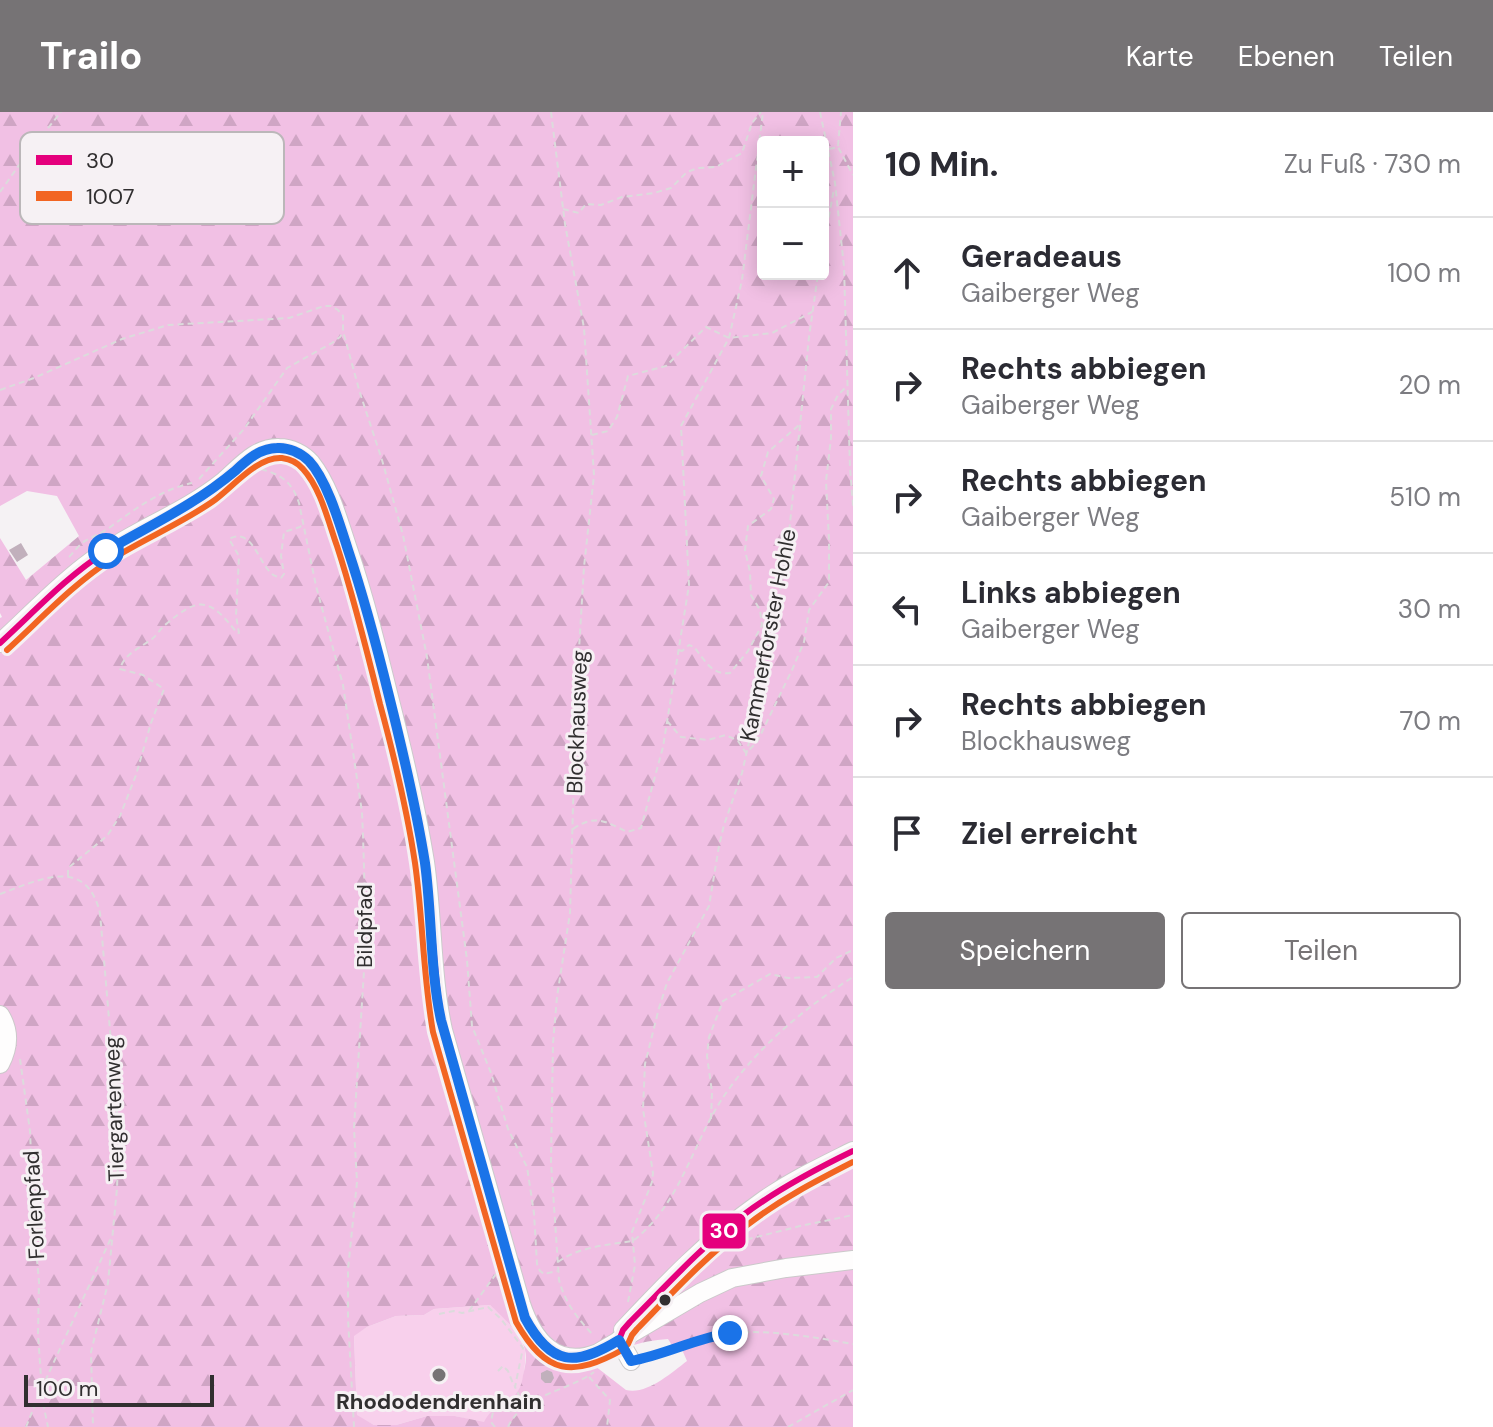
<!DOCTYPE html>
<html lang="de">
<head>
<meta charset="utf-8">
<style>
  :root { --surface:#fff; --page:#f2f2f3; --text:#2b2b33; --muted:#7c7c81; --line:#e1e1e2; --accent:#767375 }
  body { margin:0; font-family:"DM Sans",sans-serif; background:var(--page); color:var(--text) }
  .controls { position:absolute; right:24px; top:24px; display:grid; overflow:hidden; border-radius:8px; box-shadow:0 4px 20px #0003 }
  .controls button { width:72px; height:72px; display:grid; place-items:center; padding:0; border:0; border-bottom:2px solid var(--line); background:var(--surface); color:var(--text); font:40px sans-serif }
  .scale { position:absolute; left:24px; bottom:20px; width:190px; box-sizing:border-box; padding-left:8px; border:4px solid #312f30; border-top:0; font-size:22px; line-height:28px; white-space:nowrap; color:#312f30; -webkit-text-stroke:6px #f6f1f4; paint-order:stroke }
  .stop { position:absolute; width:24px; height:24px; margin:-18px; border:6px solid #1a73e8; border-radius:50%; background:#fff }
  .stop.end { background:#1a73e8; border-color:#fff; box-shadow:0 2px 8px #0008 }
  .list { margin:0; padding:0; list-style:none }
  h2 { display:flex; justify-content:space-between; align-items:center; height:104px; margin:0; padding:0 32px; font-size:34px }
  h2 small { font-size:26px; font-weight:400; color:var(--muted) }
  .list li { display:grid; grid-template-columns:52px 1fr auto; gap:24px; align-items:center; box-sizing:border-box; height:112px; padding:0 32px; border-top:2px solid var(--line) }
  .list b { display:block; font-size:30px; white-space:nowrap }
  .list p { margin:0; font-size:26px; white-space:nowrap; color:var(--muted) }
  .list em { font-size:26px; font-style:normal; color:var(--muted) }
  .actions { display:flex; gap:16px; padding:24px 32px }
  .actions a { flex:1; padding:18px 0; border:2px solid var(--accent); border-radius:8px; text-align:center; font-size:28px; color:var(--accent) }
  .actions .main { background:var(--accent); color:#fff }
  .icon { flex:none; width:44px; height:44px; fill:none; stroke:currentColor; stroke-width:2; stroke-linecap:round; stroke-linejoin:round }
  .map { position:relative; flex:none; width:853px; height:1315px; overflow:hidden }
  header { display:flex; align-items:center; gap:48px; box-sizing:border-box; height:112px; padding:0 40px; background:var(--accent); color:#fff }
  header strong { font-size:38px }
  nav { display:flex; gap:44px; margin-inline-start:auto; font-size:28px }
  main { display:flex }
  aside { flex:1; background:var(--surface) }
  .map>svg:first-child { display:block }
  .grass { fill:#f8d0ec }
  .forest { fill:url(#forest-firs); fill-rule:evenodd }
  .building { fill:#c1b0bc }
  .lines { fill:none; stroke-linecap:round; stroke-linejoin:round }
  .minor-casing { stroke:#cbc9ca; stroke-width:20 }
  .path { stroke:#dcdbdc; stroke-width:2; stroke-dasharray:6 4; stroke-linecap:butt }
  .minor { stroke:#fefdfd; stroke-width:18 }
  .bus-1-casing { stroke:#f6f1f4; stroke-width:12 }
  .bus-2-casing { stroke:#f6f1f4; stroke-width:12 }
  .bus-1 { stroke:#e5007d; stroke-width:6 }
  .bus-2 { stroke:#f26522; stroke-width:6 }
  .route { stroke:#1a73e8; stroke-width:10 }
  .bus-dot { fill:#312f30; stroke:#f6f1f4; stroke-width:3 }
  .poi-dot { fill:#767375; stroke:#f6f1f4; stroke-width:3 }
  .labels { text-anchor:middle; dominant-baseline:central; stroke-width:6; stroke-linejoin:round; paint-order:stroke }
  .street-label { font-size:22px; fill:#312f30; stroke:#f6f1f4 }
  .poi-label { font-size:22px; font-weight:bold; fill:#312f30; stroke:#f6f1f4 }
  .key { fill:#f6f1f4; stroke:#bbb7b9; stroke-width:2 }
  .key-label { font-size:22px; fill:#312f30 }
  .line-badge { stroke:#f6f1f4; stroke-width:3 }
  .badge-label { font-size:22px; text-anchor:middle; font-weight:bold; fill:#fff }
</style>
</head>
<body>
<header>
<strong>Trailo</strong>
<nav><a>Karte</a><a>Ebenen</a><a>Teilen</a></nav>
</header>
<main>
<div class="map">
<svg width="853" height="1315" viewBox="0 0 853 1315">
  <defs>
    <pattern id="forest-firs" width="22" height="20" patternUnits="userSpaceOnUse" patternTransform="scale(2)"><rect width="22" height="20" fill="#f1c0e4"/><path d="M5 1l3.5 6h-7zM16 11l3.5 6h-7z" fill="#cfa5c4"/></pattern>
  </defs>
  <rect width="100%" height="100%" fill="#f5f2f4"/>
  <path class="grass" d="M490,1193L502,1203L519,1225L525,1238V1252L522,1274L510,1289L502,1292L484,1311L455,1304H427L396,1313H374L357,1304L354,1223L367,1215L396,1204L424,1203L434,1197Z"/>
  <path class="forest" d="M0,0H853V1315H0V506L2,505L0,501V426L26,468L79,424L57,384L27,379L0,394ZM763,30H823V162H763ZM490,1193C501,1203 522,1223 525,1238C527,1246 525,1256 523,1263C522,1273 519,1279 512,1286C501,1297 494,1292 484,1310L455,1304H427L396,1313H374L357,1303L354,1224L367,1215L396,1204L424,1203L434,1197ZM668,1227L673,1235L680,1233L687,1249C671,1261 647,1283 626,1278L595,1254C617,1236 640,1229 668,1227Z"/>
  <path class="building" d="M21,431L28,443L17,450L9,438Z
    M547,1258L552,1260L554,1266L551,1271H545L541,1267V1261Z"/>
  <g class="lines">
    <defs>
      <path id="minor" d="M0,531C30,504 57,474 90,450C132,419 183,402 224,369C240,355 256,335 279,336C291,336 303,342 311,351C330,375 339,411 349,440C365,487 377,536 389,585C403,640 416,694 425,750C433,806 431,863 443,918L521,1192C533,1228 556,1258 598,1241L700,1181L732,1166L786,1156L853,1148
        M0,903C10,919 9,935 0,952
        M623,1218C665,1173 709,1127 760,1091C789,1070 821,1055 853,1039
        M619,1228L631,1249"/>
    </defs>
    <use href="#minor" class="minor-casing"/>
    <path class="path" d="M551,0L565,112L584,216L594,363L584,455L576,587L570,801L557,885L553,931L551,1050L559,1168C565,1191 578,1207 594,1224
      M820,0L835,71L844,155L850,356L853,394
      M838,34L841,0
      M829,37L838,35L853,63
      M0,80L27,42L61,0
      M563,97L579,101L586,92L601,93L622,85L654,81L671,76L687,60L698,56L716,55L742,41L752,11L761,0
      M823,135L834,77
      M0,278L34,266L122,227L168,213L289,206L324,194H331L338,198L343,204V219L360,281L382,348L403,423L427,545L467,848L472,914L491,961L508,1017L527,1055L534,1101L537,1152L540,1159L544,1162L557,1159
      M592,323L608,319L617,305L628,264L666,254L706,215L729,226L772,221L812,200
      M261,357C282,363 292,370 299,391L316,474L343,573L362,700L363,723L365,789L364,859L354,1016L357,1070L348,1157V1206L354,1315
      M199,367L244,317L287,256L332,231L340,225L343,220
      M69,445C74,440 80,431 87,428C94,424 102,421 109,416C135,397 160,378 192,371
      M763,514L773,524
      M679,538L682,539L689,533L694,535C704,547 712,564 730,561L748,539L762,513L760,498L751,483L750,460L745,438L748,414L771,397L774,387L761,364L768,340L799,313
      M667,609L681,625L708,628L726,623L738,629L746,641L757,630L792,558L804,530L809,498L829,470V428L826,369L831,326V297L838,283L848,273
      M573,717C595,702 605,709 627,720L641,716L663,635L689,473L681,314L729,226L742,168L763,0
      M68,764V756L107,724L120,704L136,663L151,611L164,577L143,563L120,557C124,542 140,536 152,527C157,523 160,517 165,513C199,484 209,485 237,521H239L236,504L239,444L229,427C251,415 258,448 270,460C273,464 276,464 281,466L284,462L281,444L284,420L300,415L302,412
      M0,782C39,768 86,743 100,801L119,1024L117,1076L108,1171L91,1240L93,1315
      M20,947L30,1019L34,1113L39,1170L38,1222L41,1266L44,1273
      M711,1007L712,980L707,944L709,925L723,889L770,862L788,866L817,865L836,846L853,838
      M634,1128C680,1092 692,1033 722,987C755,937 803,897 853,865
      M737,1130L800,1114L853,1103
      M558,1150C578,1135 607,1133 632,1129
      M628,1190L635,1153L632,1120L652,1070L653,1061L643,997L645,952L659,896L667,871L709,794L719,734L724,713L742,661L773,524L789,421L809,225L818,162
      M469,1199L496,1162
      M439,1202L454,1199L462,1201L488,1195L501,1207L523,1236L515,1275L524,1294
      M647,1246C671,1240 693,1228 717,1223C756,1215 814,1225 853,1232
      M498,1259L503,1254L508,1259L514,1274
      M589,1265L610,1288L607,1315
      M41,1281L48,1315
      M26,1315L41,1278L111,1126
      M495,1315L491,1310L493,1300L500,1297L515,1300
      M508,1315C523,1282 567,1280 594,1260
      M788,1315L853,1278"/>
    <use href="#minor" class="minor"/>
    <defs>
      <path id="bus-1" d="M0,531C34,500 66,465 105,440C138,418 176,403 209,380C231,365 251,336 279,336C291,336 303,342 311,351C330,374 338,406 347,434C364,485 377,538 390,591C404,643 417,696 425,750C433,806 433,862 443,918L525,1206C554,1253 572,1254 619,1228
        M619,1228L623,1218L630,1210C666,1174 701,1135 742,1104C776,1078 814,1058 853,1039"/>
      <path id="bus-2" d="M7,538C41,507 73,472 112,447C144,427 180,412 212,390C231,377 257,344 282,346C290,347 298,351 303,357C321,377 328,409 337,434C354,486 367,539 380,592C394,644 407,698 415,751C423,807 423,864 433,920L516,1210C546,1263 572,1266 624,1237
        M628,1232L632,1223L637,1217C672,1181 706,1144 746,1114C779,1088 816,1069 853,1050"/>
    </defs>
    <use href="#bus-1" class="bus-1-casing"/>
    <use href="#bus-2" class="bus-2-casing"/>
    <use href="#bus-1" class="bus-1"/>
    <use href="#bus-2" class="bus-2"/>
  </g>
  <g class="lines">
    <path class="route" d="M106,439C151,413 196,392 235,359C247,348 260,336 277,336C288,335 301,341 309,349C327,368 340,413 348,438C364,486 377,535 389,584C403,640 416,695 425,751C432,803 430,857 441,908L525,1206C551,1254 575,1255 619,1228L631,1249C665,1243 696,1226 730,1221"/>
  </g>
  <circle class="bus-dot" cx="665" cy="1188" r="7"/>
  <circle class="poi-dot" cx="439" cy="1263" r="8"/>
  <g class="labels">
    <g class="street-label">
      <text transform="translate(768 523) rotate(-79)">Kammerforster Hohle</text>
      <text transform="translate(577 610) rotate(-88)">Blockhausweg</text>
      <text transform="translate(364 814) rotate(-90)">Bildpfad</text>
      <text transform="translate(114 997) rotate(-92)">Tiergartenweg</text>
      <text transform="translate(34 1093) rotate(-93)">Forlenpfad</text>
    </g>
    <g class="poi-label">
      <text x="439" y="1289">Rhododendrenhain</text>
    </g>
  </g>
  <rect x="20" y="20" width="264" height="92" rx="12" class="key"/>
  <rect x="36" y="43" width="36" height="10" fill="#e5007d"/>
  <rect x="36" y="79" width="36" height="10" fill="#f26522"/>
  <g class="key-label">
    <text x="86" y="56">30</text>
    <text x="86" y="92">1007</text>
  </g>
  <rect class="line-badge" x="701" y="1100" width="46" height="38" rx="8" fill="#e5007d"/>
  <g class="badge-label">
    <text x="724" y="1126">30</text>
  </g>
</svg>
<div class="controls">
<button>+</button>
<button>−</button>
</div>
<div class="scale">100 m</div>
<div class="stop" style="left:106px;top:439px"></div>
<div class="stop end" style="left:730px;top:1221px"></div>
</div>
<aside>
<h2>10 Min.<small>Zu Fuß · 730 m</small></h2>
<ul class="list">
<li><svg class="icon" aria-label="ahead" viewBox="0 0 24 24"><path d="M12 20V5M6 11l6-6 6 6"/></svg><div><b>Geradeaus</b><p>Gaiberger Weg</p></div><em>100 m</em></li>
<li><svg class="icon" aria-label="right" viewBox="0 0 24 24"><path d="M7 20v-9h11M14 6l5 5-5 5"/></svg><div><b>Rechts abbiegen</b><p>Gaiberger Weg</p></div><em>20 m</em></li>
<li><svg class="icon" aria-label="right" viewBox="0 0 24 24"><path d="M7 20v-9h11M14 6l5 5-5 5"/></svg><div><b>Rechts abbiegen</b><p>Gaiberger Weg</p></div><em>510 m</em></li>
<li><svg class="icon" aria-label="left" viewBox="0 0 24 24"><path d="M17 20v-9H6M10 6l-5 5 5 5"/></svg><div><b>Links abbiegen</b><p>Gaiberger Weg</p></div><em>30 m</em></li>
<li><svg class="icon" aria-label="right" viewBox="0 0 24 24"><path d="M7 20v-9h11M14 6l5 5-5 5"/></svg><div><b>Rechts abbiegen</b><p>Blockhausweg</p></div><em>70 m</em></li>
<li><svg class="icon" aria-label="arrive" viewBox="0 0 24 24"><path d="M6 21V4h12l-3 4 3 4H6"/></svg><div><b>Ziel erreicht</b></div></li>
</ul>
<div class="actions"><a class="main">Speichern</a><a>Teilen</a></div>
</aside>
</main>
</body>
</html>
